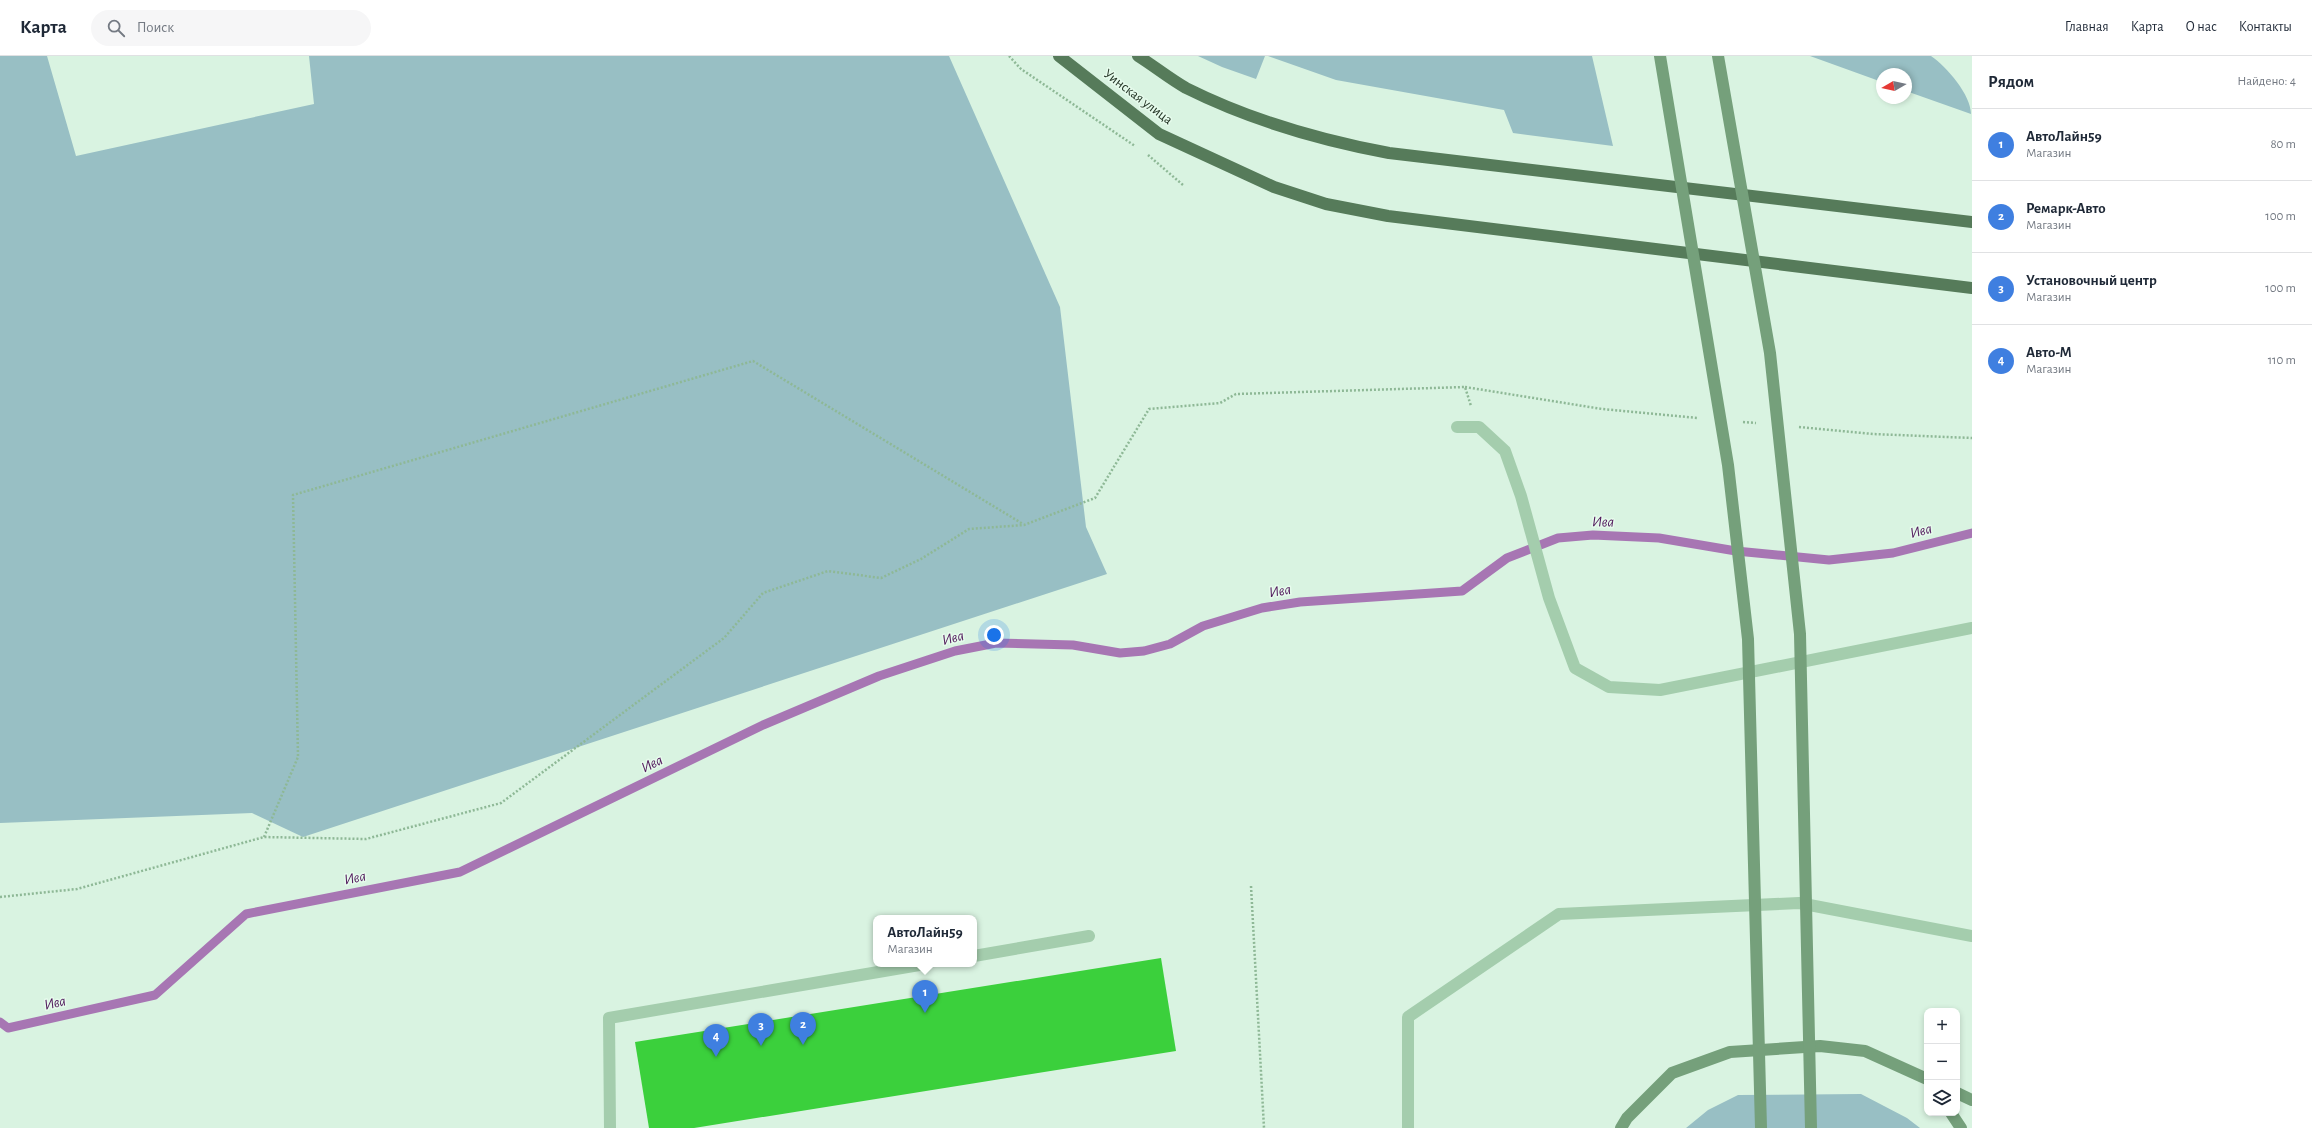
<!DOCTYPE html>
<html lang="ru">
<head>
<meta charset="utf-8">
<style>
  :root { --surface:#fff; --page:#f6f6f7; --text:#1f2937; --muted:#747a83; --line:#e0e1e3; --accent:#51195c }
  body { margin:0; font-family:"Alegreya Sans",sans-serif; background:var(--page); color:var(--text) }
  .controls { position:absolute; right:12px; bottom:12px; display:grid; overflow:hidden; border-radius:8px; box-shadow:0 2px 6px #0003 }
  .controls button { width:36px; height:36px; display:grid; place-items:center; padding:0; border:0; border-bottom:1px solid var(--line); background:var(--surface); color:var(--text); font:20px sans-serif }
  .compass { position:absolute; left:1876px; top:12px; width:36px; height:36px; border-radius:50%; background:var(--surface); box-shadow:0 2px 6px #0003; rotate:261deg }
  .you { position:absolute; left:994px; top:579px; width:14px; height:14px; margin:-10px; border:3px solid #fff; border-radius:50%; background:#1a73e8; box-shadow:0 0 0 6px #1a73e833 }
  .badge { display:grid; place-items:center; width:26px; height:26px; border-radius:50%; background:var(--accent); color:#fff; font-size:13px; font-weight:700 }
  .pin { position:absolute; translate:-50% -33px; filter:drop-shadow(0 1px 2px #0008) }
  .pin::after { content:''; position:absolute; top:21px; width:14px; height:12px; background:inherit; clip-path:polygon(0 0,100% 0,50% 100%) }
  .popup { position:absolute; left:873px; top:859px; width:104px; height:52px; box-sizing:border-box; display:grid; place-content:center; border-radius:8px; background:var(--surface); filter:drop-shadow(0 1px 3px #0005); font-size:13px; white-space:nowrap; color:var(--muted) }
  .popup b { font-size:15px; color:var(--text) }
  .popup::after { content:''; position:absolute; left:50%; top:100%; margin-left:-8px; border:8px solid transparent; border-top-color:var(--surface) }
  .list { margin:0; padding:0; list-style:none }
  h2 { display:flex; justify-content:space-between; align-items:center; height:52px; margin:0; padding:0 16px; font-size:17px }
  h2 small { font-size:13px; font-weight:400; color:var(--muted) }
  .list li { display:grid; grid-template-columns:26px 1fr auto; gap:12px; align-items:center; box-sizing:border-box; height:72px; padding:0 16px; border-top:1px solid var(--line) }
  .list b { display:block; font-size:15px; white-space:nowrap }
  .list p { margin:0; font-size:13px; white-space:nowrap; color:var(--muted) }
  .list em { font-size:13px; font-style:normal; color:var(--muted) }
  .icon { flex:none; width:22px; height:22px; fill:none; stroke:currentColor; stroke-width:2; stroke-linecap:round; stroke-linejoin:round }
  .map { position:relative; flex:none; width:1972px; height:1072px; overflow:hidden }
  header { display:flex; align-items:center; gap:24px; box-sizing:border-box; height:56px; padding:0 20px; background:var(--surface); border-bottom:1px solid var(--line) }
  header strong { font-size:19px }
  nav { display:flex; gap:22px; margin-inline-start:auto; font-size:14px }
  .search { width:280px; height:36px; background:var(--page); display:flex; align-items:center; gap:10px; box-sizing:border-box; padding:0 14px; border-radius:22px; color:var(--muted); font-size:15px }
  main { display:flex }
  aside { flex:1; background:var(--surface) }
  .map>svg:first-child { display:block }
  .green { fill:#98bfc4 }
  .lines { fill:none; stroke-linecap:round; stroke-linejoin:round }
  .stream { stroke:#a776b3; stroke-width:9 }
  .building { fill:#3bd03c }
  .path { stroke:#8eb896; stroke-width:2.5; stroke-dasharray:2 2; stroke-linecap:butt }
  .lane { stroke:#a4cdad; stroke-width:12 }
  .secondary { stroke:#75a07b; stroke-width:12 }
  .primary { stroke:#567b5a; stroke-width:12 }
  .secondary-bridge { stroke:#75a07b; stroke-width:12 }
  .labels { text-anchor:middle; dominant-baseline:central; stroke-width:3; stroke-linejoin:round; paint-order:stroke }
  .street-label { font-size:14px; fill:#263728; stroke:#e6fbec }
  .water-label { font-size:15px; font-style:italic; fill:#51195c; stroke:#e6fbec }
</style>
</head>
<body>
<header>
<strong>Карта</strong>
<div class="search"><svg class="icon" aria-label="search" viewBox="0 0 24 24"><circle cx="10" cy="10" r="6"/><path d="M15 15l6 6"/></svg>Поиск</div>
<nav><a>Главная</a><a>Карта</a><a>О нас</a><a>Контакты</a></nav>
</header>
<main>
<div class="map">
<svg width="1972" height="1072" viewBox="0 0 1972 1072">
  <rect width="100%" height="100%" fill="#d9f3e1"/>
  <path class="green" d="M0,0H47L76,100L314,48L309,0H949L1060,251L1086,471L1107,518L303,781L252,757L0,767Z
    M1198,0H1265L1256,23L1222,11Z
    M1268,0H1592L1613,90L1513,77L1504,54L1336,24Z
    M1810,0H1931C1947,11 1971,39 1971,58L1906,35V18H1882V26Z
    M1861,1038L1907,1062L1920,1072H1686L1708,1054L1738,1039Z"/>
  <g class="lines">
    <path class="stream" d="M0,966L8,972L155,939L246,858L460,816L763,669L879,620L955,595L996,587L1073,589L1120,597L1144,595L1170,588L1203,570L1262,552L1300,546L1462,535L1507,502L1558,482L1593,479L1659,482L1736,495L1829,504L1893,497L1972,477"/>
  </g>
  <path class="building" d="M1161,902L1176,995L694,1072H649L635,986Z"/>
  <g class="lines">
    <path class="path" d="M1009,0L1021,13L1135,90
      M1148,99L1183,129
      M1465,331L1602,353L1698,362
      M1743,366L1756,367
      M1799,371L1873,378L1972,382
      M264,781L298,701L293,439L753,305L1023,468
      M1251,830L1264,1072
      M0,841L77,833L264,781L366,783L501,747L724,582L763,537L828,515L881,522L921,503L969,473L1024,469L1095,442L1149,353L1220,347L1236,338L1465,331L1471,350"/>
    <path class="lane" d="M1457,371H1479L1505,395L1521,440L1549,542L1575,612L1609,631L1660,634L1972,572
      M974,900L1089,880
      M610,1072L609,962L925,908
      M1408,1072V961L1559,858L1799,847L1972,880"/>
    <path class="secondary" d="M1957,1037L1972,1044
      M1951,1057L1961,1072
      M1621,1072L1627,1062L1672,1017L1730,996L1820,990L1865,995L1927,1023"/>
    <path class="primary" d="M1059,0L1159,78L1274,131L1326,148L1388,160L1972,232
      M1138,0C1154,10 1170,23 1186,32C1250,64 1319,84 1389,97L1972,166"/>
    <path class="secondary-bridge" d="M1660,0L1728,409L1748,583L1761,1072
      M1718,0L1770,297L1800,578L1811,1072"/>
  </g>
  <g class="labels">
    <g class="street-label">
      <text transform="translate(1138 41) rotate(37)">Уинская улица</text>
    </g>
    <g class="water-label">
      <text transform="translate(1603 466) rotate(1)">Ива</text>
      <text transform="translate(1921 475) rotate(-14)">Ива</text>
      <text transform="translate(1280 535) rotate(-10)">Ива</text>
      <text transform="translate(953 582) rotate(-14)">Ива</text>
      <text transform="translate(652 708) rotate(-26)">Ива</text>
      <text transform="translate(355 822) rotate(-11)">Ива</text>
      <text transform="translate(55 947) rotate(-13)">Ива</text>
    </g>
  </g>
</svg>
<div class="controls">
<button>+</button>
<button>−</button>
<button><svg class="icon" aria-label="layers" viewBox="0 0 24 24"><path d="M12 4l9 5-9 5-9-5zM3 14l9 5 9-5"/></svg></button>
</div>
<svg class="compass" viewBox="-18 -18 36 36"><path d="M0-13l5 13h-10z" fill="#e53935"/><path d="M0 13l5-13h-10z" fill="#747a83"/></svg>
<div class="you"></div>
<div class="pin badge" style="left:925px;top:957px;background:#3f7fe0">1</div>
<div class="popup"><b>АвтоЛайн59</b>Магазин</div>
<div class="pin badge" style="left:803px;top:989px;background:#3f7fe0">2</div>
<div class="pin badge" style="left:761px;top:990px;background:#3f7fe0">3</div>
<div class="pin badge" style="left:716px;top:1001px;background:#3f7fe0">4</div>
</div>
<aside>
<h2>Рядом<small>Найдено: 4</small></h2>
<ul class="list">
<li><span class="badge" style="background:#3f7fe0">1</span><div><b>АвтоЛайн59</b><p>Магазин</p></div><em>80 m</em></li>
<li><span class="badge" style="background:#3f7fe0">2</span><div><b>Ремарк-Авто</b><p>Магазин</p></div><em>100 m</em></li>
<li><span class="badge" style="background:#3f7fe0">3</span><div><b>Установочный центр</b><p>Магазин</p></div><em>100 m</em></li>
<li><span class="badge" style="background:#3f7fe0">4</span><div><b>Авто-М</b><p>Магазин</p></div><em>110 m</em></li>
</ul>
</aside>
</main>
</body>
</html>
